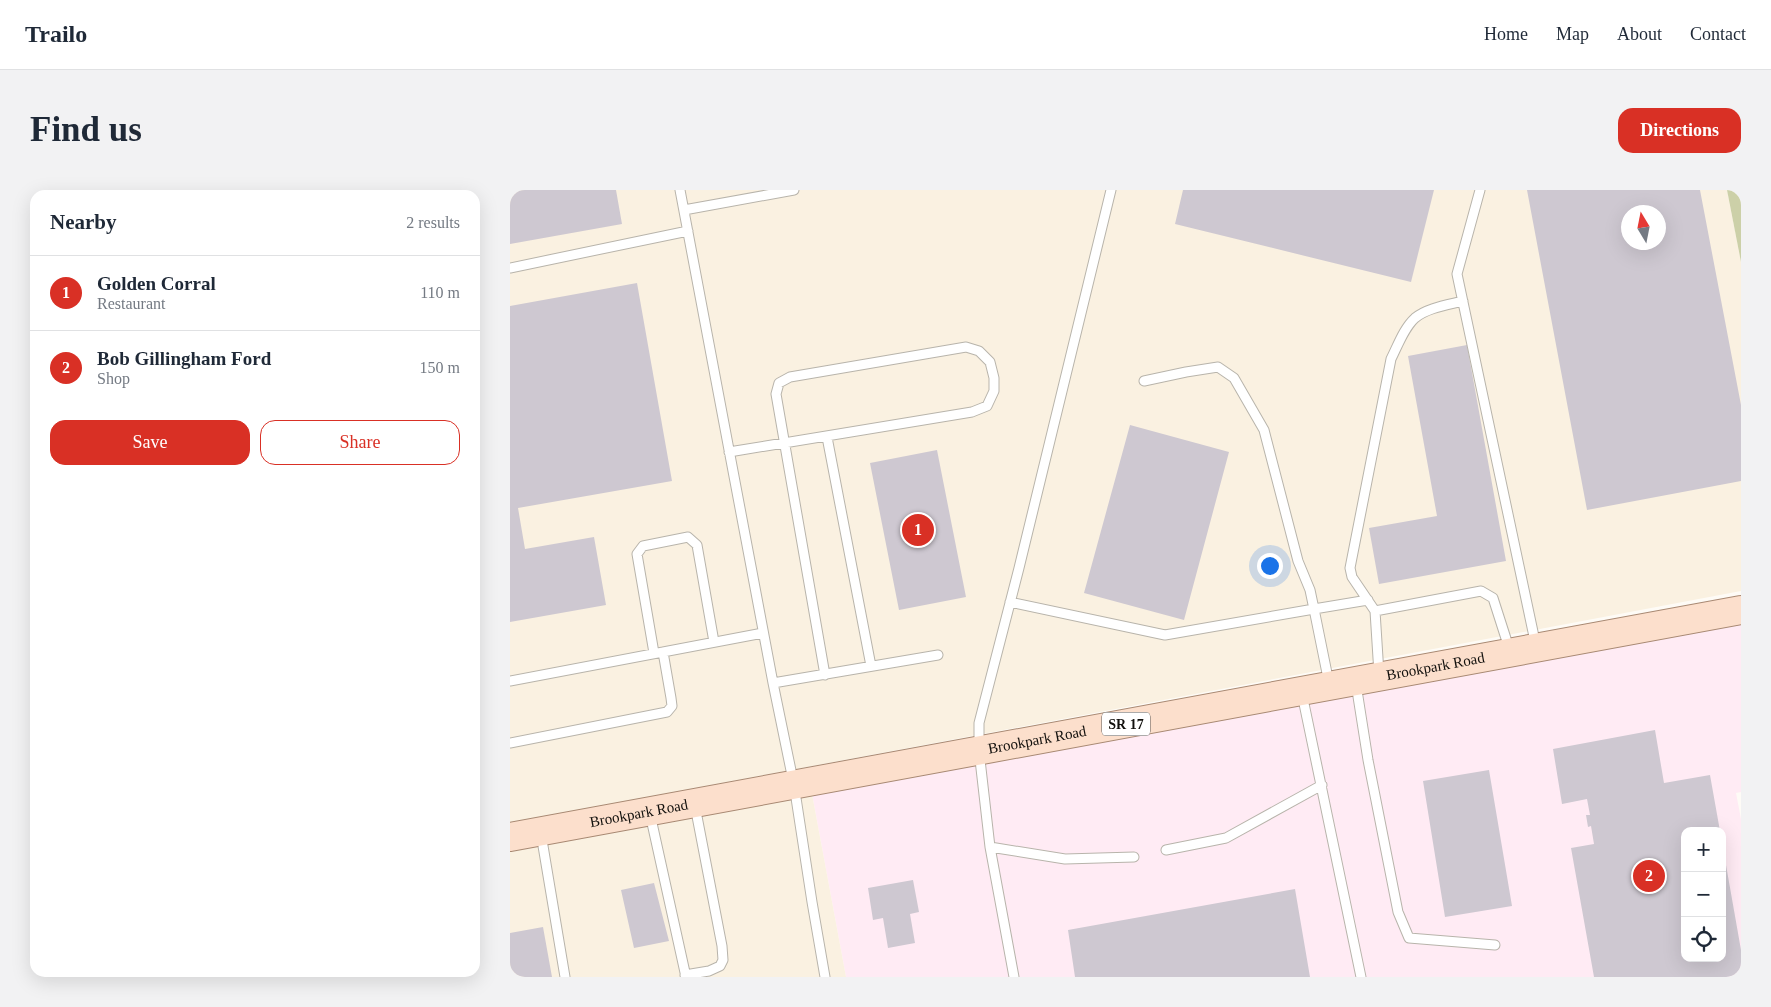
<!DOCTYPE html>
<html lang="en">
<head>
<meta charset="utf-8">
<style>
  :root { --surface:#fff; --page:#f2f2f3; --text:#1f2937; --muted:#747a83; --line:#e0e1e3; --accent:#d93025 }
  body { margin:0; font-family:"Times New Roman",serif; background:var(--page); color:var(--text) }
  .controls { position:absolute; right:15px; bottom:15px; display:grid; overflow:hidden; border-radius:10px; box-shadow:0 5px 20px #0002 }
  .controls button { width:45px; height:45px; display:grid; place-items:center; padding:0; border:0; border-bottom:1px solid var(--line); background:var(--surface); color:var(--text); font:25px sans-serif }
  .compass { position:absolute; left:1111px; top:15px; width:45px; height:45px; border-radius:50%; background:var(--surface); box-shadow:0 5px 20px #0002; rotate:350deg }
  .you { position:absolute; left:759px; top:375px; width:18px; height:18px; margin:-12px; border:4px solid #fff; border-radius:50%; background:#1a73e8; box-shadow:0 0 0 8px #1a73e833 }
  .badge { display:grid; place-items:center; width:32px; height:32px; border-radius:50%; background:var(--accent); color:#fff; font-size:16px; font-weight:700 }
  .pin { position:absolute; translate:-50% -50%; border:2px solid #fff; box-shadow:0 1px 5px #0006 }
  .list { margin:0; padding:0; list-style:none }
  h2 { display:flex; justify-content:space-between; align-items:center; height:65px; margin:0; padding:0 20px; font-size:21px }
  h2 small { font-size:16px; font-weight:400; color:var(--muted) }
  .list li { display:grid; grid-template-columns:32px 1fr auto; gap:15px; align-items:center; box-sizing:border-box; height:75px; padding:0 20px; border-top:1px solid var(--line) }
  .list b { display:block; font-size:19px; white-space:nowrap }
  .list p { margin:0; font-size:16px; white-space:nowrap; color:var(--muted) }
  .list em { font-size:16px; font-style:normal; color:var(--muted) }
  .actions { display:flex; gap:10px; padding:15px 20px }
  .actions a { flex:1; padding:11px 0; border:1px solid var(--accent); border-radius:15px; text-align:center; font-size:18px; color:var(--accent) }
  .actions .main { background:var(--accent); color:#fff }
  .icon { flex:none; width:28px; height:28px; fill:none; stroke:currentColor; stroke-width:2; stroke-linecap:round; stroke-linejoin:round }
  .map { position:relative; flex:none; width:1231px; height:787px; overflow:hidden; border-radius:15px }
  header { display:flex; align-items:center; gap:30px; box-sizing:border-box; height:70px; padding:0 25px; background:var(--surface); border-bottom:1px solid var(--line) }
  header strong { font-size:24px }
  nav { display:flex; gap:28px; margin-inline-start:auto; font-size:18px }
  .intro { display:flex; align-items:center; justify-content:space-between; box-sizing:border-box; height:120px; padding:0 30px }
  h1 { margin:0; font-size:35px }
  .button { padding:12px 22px; border-radius:15px; background:var(--accent); color:#fff; font-size:18px; font-weight:700 }
  main { display:flex; gap:30px; padding:0 30px }
  aside { flex:1; background:var(--surface); border-radius:15px; box-shadow:0 5px 20px #0002 }
  .map>svg:first-child { display:block }
  .commercial { fill:#ffebf4; fill-rule:evenodd }
  .built { fill:#faf1e1; fill-rule:evenodd }
  .green { fill:#ccd0a8 }
  .building { fill:#cec8d1; fill-rule:evenodd }
  .lines { fill:none; stroke-linecap:round; stroke-linejoin:round }
  .lane-casing { stroke:#b8b4ab; stroke-width:11 }
  .primary-casing { stroke:#a88973; stroke-width:30 }
  .lane { stroke:#fff; stroke-width:9 }
  .primary { stroke:#fcdfcc; stroke-width:28 }
  .labels { text-anchor:middle; dominant-baseline:central; stroke-width:5; stroke-linejoin:round; paint-order:stroke }
  .shield { fill:#fff; stroke:#585755; stroke-width:1 }
  .shield-label { font-size:14px; font-weight:bold; fill:#110f0c }
  .street-label { font-size:15px; fill:#110f0c; stroke:#fff }
</style>
</head>
<body>
<header>
<strong>Trailo</strong>
<nav><a>Home</a><a>Map</a><a>About</a><a>Contact</a></nav>
</header>
<div class="intro"><h1>Find us</h1><a class="button">Directions</a></div>
<main>
<aside>
<h2>Nearby<small>2 results</small></h2>
<ul class="list">
<li><span class="badge">1</span><div><b>Golden Corral</b><p>Restaurant</p></div><em>110 m</em></li>
<li><span class="badge">2</span><div><b>Bob Gillingham Ford</b><p>Shop</p></div><em>150 m</em></li>
</ul>
<div class="actions"><a class="main">Save</a><a>Share</a></div>
</aside>
<div class="map">
<svg width="1231" height="787" viewBox="0 0 1231 787">
  <rect width="100%" height="100%" fill="#fefbf6"/>
  <path class="commercial" d="M1231,432V602L1226,603L1231,629V787H336L302,604ZM1175,641H1212V768H1175Z"/>
  <path class="built" d="M0,0H1217L1231,72V401L0,633ZM1118,22H1148V52H1118Z
    M302,604L336,787H0V660Z"/>
  <path class="green" d="M1217,0H1231V72Z"/>
  <path class="building" d="M0,0H106L112,34L0,54Z
    M673,0H924L901,92L665,34Z
    M1017,0H1190L1231,215V291L1077,320ZM1118,22H1148V52H1118Z
    M127,93L162,291L8,318L15,359L84,347L96,415L0,432V116Z
    M957,155L996,371L869,394L859,338L927,326L898,166Z
    M620,235L719,262L674,430L574,403Z
    M427,260L456,407L389,420L360,273Z
    M1145,540L1154,593L1200,585L1210,641H1175V768H1212L1213,658L1231,760V787H1084L1061,658L1084,654L1081,636L1078,637L1076,625H1080L1077,609L1052,614L1043,559Z
    M979,580L1002,716L935,727L913,591Z
    M403,690L409,722L400,724L405,753L378,758L373,728L363,730L358,698Z
    M144,693L159,751L124,758L111,700Z
    M785,699L800,787H565L558,740Z
    M33,737L42,787H0V743Z"/>
  <g class="lines">
    <defs>
      <path id="lane" d="M170,0L263,493L284,595L302,712L315,787
        M601,0L509,378L469,533V561L480,657L555,669L624,667
        M970,0L947,84L1026,456
        M174,20L284,0
        M0,78L178,41
        M634,191L676,182L708,177L724,188L754,240L788,371L800,400L804,419L858,410
        M317,247L361,476
        M219,262L462,222L477,216L484,201V188L480,172L469,161L456,157L280,187L269,193L266,204L315,485
        M500,412L655,445L804,419L819,493
        M865,421L971,401L983,408L1000,461
        M144,463L127,364L133,356L178,347L187,355L204,452
        M869,484L865,421L842,387L840,378L881,169C888,155 894,138 905,128C917,118 937,115 953,111
        M0,491L253,443
        M263,493L428,465
        M846,494L858,570L888,722L899,748L985,755
        M792,504L851,787
        M0,553L157,522L162,516L161,508L153,462
        M140,624L176,787
        M31,644L55,787
        M480,657L504,787
        M656,660L716,648L812,595
        M175,785L199,781L210,776L213,770L212,756L185,616"/>
      <g id="primary">
        <path id="s1" d="M0,647L1231,420"/>
      </g>
    </defs>
    <use href="#lane" class="lane-casing"/>
    <use href="#primary" class="primary-casing"/>
    <use href="#lane" class="lane"/>
    <use href="#primary" class="primary"/>
  </g>
  <g class="labels">
    <rect class="shield" x="592" y="522.5" width="48" height="23" rx="4"/>
    <g class="shield-label">
      <text x="616" y="534">SR 17</text>
    </g>
    <g class="street-label">
      <text stroke="none"><textPath href="#s1" startOffset="941">Brookpark Road</textPath></text>
      <text stroke="none"><textPath href="#s1" startOffset="536">Brookpark Road</textPath></text>
      <text stroke="none"><textPath href="#s1" startOffset="131">Brookpark Road</textPath></text>
    </g>
  </g>
</svg>
<div class="controls">
<button>+</button>
<button>−</button>
<button><svg class="icon" aria-label="locate" viewBox="0 0 24 24"><circle cx="12" cy="12" r="6"/><path d="M12 2v4M12 18v4M2 12h4M18 12h4"/></svg></button>
</div>
<svg class="compass" viewBox="-18 -18 36 36"><path d="M0-13l5 13h-10z" fill="#e53935"/><path d="M0 13l5-13h-10z" fill="#747a83"/></svg>
<div class="you"></div>
<div class="pin badge" style="left:408px;top:340px">1</div>
<div class="pin badge" style="left:1139px;top:686px">2</div>
</div>
</main>
</body>
</html>
